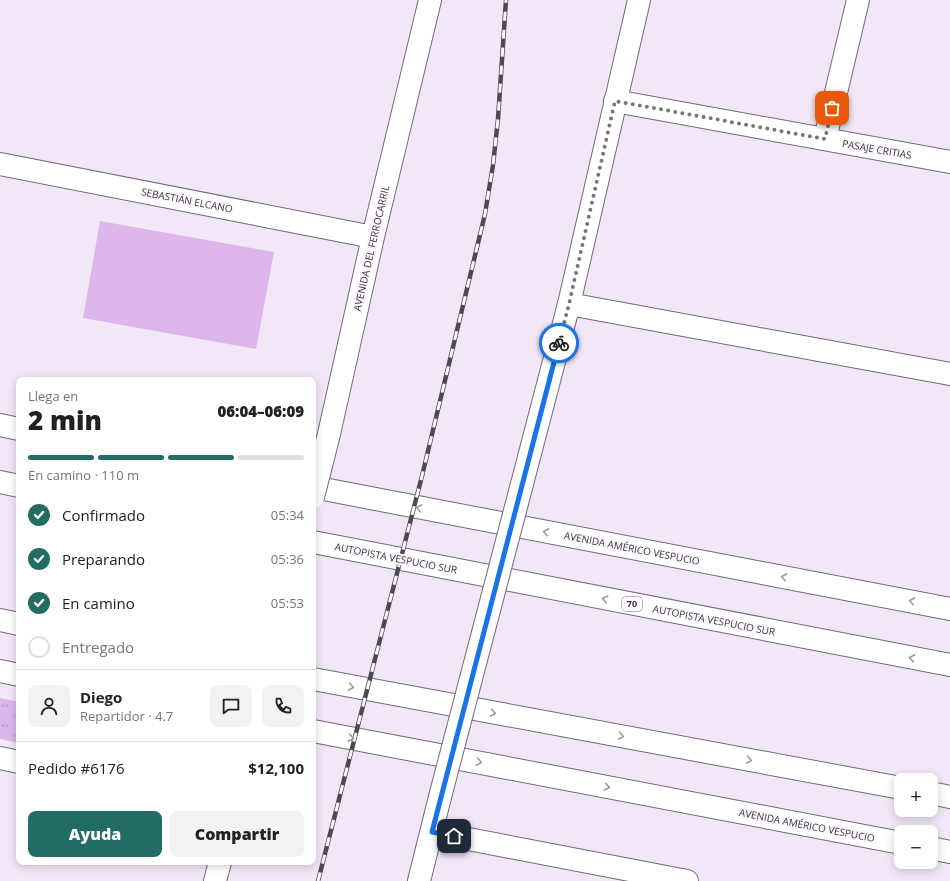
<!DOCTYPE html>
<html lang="es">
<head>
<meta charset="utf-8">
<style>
	:root { --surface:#fff; --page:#f2f2f2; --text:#202124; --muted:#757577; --line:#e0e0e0; --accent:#236c66 }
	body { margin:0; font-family:"Open Sans",sans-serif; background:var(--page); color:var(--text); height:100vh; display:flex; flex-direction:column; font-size:15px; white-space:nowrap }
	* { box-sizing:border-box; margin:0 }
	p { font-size:13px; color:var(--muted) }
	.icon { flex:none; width:22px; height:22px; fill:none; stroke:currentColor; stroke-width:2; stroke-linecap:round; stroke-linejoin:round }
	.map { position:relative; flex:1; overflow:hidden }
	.side { position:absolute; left:16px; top:377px; width:300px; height:488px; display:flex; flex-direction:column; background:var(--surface); border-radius:8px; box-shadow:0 2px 10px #0003 }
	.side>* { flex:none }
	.fabs { position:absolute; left:894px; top:773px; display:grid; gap:8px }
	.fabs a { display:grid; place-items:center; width:44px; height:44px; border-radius:8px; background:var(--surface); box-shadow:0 2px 10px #0003; font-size:20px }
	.pin { position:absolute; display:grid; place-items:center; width:34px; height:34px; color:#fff; margin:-17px; border-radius:8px; box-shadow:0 2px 6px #0006 }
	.courier { position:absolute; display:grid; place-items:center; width:40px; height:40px; margin:-20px; border:3px solid #1a73e8; border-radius:50%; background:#fff; color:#222; box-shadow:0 1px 5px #0007 }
	.summary em { font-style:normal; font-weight:800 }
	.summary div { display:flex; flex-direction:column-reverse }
	.summary { display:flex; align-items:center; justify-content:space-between; height:68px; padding:0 12px }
	h1 { font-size:26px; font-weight:800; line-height:30px }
	.bar { display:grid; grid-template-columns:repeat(4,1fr); gap:6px 4px; align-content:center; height:48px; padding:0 12px }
	.bar i { height:5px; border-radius:3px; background:var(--line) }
	.bar .current { background:var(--accent) }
	.bar p { grid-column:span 4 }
	.line { display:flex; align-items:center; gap:10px; padding:0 12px; border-top:1px solid var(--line) }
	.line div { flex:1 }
	.round { display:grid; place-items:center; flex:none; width:42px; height:42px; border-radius:8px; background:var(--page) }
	ol { padding:0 12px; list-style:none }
	li { display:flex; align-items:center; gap:12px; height:44px }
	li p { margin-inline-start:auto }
	li .icon { padding:4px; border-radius:50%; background:var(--accent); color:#fff; stroke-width:4 }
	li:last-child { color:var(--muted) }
	li i { width:22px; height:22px; border:2px solid var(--line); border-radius:50% }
	.action { display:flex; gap:8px; margin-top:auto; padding:8px 12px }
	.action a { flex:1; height:46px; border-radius:8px; background:var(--accent); color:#fff; font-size:16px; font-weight:800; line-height:46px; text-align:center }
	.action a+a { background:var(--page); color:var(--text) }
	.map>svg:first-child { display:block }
	.grass { fill:url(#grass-tufts) }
	.pitch { fill:#ddb7ec }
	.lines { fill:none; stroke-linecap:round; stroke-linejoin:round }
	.minor-casing { stroke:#736977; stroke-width:24 }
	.major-casing { stroke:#736977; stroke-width:24 }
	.highway-casing { stroke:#736977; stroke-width:24 }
	.minor { stroke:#fff; stroke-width:22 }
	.major { stroke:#fff; stroke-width:22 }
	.highway { stroke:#fff; stroke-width:22 }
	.rail-casing { stroke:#4e4950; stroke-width:4.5 }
	.rail { stroke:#fbf7fd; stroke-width:3; stroke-dasharray:9; stroke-linecap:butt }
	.minor-bridge-casing { stroke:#736977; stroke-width:24; stroke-linecap:butt }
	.major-bridge-casing { stroke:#736977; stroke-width:24; stroke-linecap:butt }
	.minor-bridge { stroke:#fff; stroke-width:22 }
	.major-bridge { stroke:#fff; stroke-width:22 }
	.oneway { stroke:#9c9a9d }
	.done { stroke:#7a737d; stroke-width:4; stroke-dasharray:0 7.2 }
	.route { stroke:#1a73e8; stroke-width:5 }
	.labels { text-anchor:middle; stroke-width:4; stroke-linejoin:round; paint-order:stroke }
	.shield { fill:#fbf7fd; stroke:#736f75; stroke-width:1 }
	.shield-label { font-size:9px; font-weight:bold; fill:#39353b }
	.street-label { font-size:10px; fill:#39353b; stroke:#fbf7fd }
</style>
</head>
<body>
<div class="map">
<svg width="950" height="881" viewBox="0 0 950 881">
	<defs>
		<pattern id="grass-tufts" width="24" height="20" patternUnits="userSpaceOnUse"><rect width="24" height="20" fill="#ddb7ec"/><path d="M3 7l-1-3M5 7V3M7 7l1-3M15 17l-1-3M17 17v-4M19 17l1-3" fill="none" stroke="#b496c0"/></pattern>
	</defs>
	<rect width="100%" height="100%" fill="#f2e7f7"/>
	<!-- grass -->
	<path class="grass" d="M0 698 19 702V743L0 739Z"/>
	<!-- pitch -->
	<path class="pitch" d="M100 221 274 252 256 349 83 318Z"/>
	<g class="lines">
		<!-- minor casing -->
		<g class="minor-casing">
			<path id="minor" d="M615 101 950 162
				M825 139 858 0
				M0 164 373 237
				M569 304 950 374
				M329 434 373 237 430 0
				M0 758 19 762
				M432 832 687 881
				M215 881 220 862"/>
		</g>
		<!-- major casing -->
		<g class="major-casing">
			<path id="major" d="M0 425 19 429
				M522 484 569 304 639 0
				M313 487 950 609
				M0 671 19 675
				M313 731 901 843
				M931 848 950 852
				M419 881 440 797"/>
		</g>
		<!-- highway casing -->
		<g class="highway-casing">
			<path id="highway" d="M0 482 19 486
				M313 542 950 665
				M0 620 19 624
				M313 679 901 788
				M931 793 950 797"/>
		</g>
		<!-- minor -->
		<use href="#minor" class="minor"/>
		<!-- major -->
		<use href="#major" class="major"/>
		<!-- highway -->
		<use href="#highway" class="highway"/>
		<!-- rail casing -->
		<g class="rail-casing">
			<path id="rail" d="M318 881 422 476 485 214 493 165 498 119 506 0"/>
		</g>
		<!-- rail -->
		<use href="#rail" class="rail"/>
		<!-- minor-bridge casing -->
		<g class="minor-bridge-casing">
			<path id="minor-bridge" d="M313 497 329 434"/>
		</g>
		<!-- major-bridge casing -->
		<g class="major-bridge-casing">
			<path id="major-bridge" d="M440 797 522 484"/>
		</g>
		<!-- minor-bridge -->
		<use href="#minor-bridge" class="minor-bridge"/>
		<!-- major-bridge -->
		<use href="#major-bridge" class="major-bridge"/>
	</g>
	<!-- one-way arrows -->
	<defs><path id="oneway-chevron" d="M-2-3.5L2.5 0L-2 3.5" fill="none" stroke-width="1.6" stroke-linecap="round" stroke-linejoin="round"/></defs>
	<g class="oneway">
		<use href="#oneway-chevron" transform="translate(419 508) rotate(-169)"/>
		<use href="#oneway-chevron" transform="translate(546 532) rotate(-169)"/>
		<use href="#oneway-chevron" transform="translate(784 577) rotate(-169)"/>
		<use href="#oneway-chevron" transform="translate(605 599) rotate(-169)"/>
		<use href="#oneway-chevron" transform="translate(912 601) rotate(-169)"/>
		<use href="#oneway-chevron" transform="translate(912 658) rotate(-169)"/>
		<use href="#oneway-chevron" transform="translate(351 687) rotate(10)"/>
		<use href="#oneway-chevron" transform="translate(493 713) rotate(10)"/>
		<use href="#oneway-chevron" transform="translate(621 736) rotate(10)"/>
		<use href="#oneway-chevron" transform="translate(351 738) rotate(11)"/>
		<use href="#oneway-chevron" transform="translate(749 760) rotate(10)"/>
		<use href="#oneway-chevron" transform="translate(479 762) rotate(11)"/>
		<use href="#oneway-chevron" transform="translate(607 787) rotate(11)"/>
	</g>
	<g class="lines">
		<!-- done -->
		<path class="done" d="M559 343 569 304 615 101 825 139 832 108"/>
		<!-- route -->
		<path class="route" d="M454 836 432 832 559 343"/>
	</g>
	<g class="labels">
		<!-- shield labels -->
		<rect class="shield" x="622" y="597" width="20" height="14" rx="3"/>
		<g class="shield-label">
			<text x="632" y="607">70</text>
		</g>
		<!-- street labels -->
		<g class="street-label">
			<text transform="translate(877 149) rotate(10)" y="4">PASAJE CRITIAS</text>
			<text transform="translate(187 200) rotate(11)" y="4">SEBASTIÁN ELCANO</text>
			<text transform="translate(371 248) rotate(-77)" y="4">AVENIDA DEL FERROCARRIL</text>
			<text transform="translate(632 548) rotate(11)" y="4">AVENIDA AMÉRICO VESPUCIO</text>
			<text transform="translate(396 558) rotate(11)" y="4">AUTOPISTA VESPUCIO SUR</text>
			<text transform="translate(714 620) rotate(11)" y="4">AUTOPISTA VESPUCIO SUR</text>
			<text transform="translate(807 825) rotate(11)" y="4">AVENIDA AMÉRICO VESPUCIO</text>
		</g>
	</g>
</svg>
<div class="fabs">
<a>+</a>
<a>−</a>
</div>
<div class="pin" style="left:832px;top:108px;background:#ea580c"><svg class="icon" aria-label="bag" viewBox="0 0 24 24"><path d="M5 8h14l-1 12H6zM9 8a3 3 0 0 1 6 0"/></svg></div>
<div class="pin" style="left:454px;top:836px;background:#1f2937"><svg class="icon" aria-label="home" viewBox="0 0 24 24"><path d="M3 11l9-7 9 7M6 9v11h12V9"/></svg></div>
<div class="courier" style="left:559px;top:343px"><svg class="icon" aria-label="bike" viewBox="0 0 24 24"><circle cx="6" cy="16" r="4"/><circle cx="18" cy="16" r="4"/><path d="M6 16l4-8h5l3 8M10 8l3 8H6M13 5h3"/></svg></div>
<section class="side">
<div class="summary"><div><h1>2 min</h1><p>Llega en</p></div><em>06:04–06:09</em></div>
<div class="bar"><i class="current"></i><i class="current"></i><i class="current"></i><i></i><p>En camino · 110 m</p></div>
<ol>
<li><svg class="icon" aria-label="check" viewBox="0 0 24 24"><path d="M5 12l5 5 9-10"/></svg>Confirmado<p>05:34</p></li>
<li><svg class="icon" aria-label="check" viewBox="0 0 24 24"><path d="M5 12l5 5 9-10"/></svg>Preparando<p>05:36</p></li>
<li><svg class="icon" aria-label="check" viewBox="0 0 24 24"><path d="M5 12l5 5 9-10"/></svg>En camino<p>05:53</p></li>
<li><i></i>Entregado</li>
</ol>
<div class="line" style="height:72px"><a class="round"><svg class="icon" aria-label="person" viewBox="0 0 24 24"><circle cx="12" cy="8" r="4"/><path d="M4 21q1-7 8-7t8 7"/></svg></a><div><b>Diego</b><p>Repartidor · 4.7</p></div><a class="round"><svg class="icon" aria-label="chat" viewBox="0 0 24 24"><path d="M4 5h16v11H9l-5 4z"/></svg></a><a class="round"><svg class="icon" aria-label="phone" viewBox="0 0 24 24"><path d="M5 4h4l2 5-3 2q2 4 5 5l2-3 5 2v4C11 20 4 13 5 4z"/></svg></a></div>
<div class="line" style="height:52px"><div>Pedido #6176</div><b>$12,100</b></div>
<div class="action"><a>Ayuda</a><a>Compartir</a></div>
</section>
</div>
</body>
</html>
